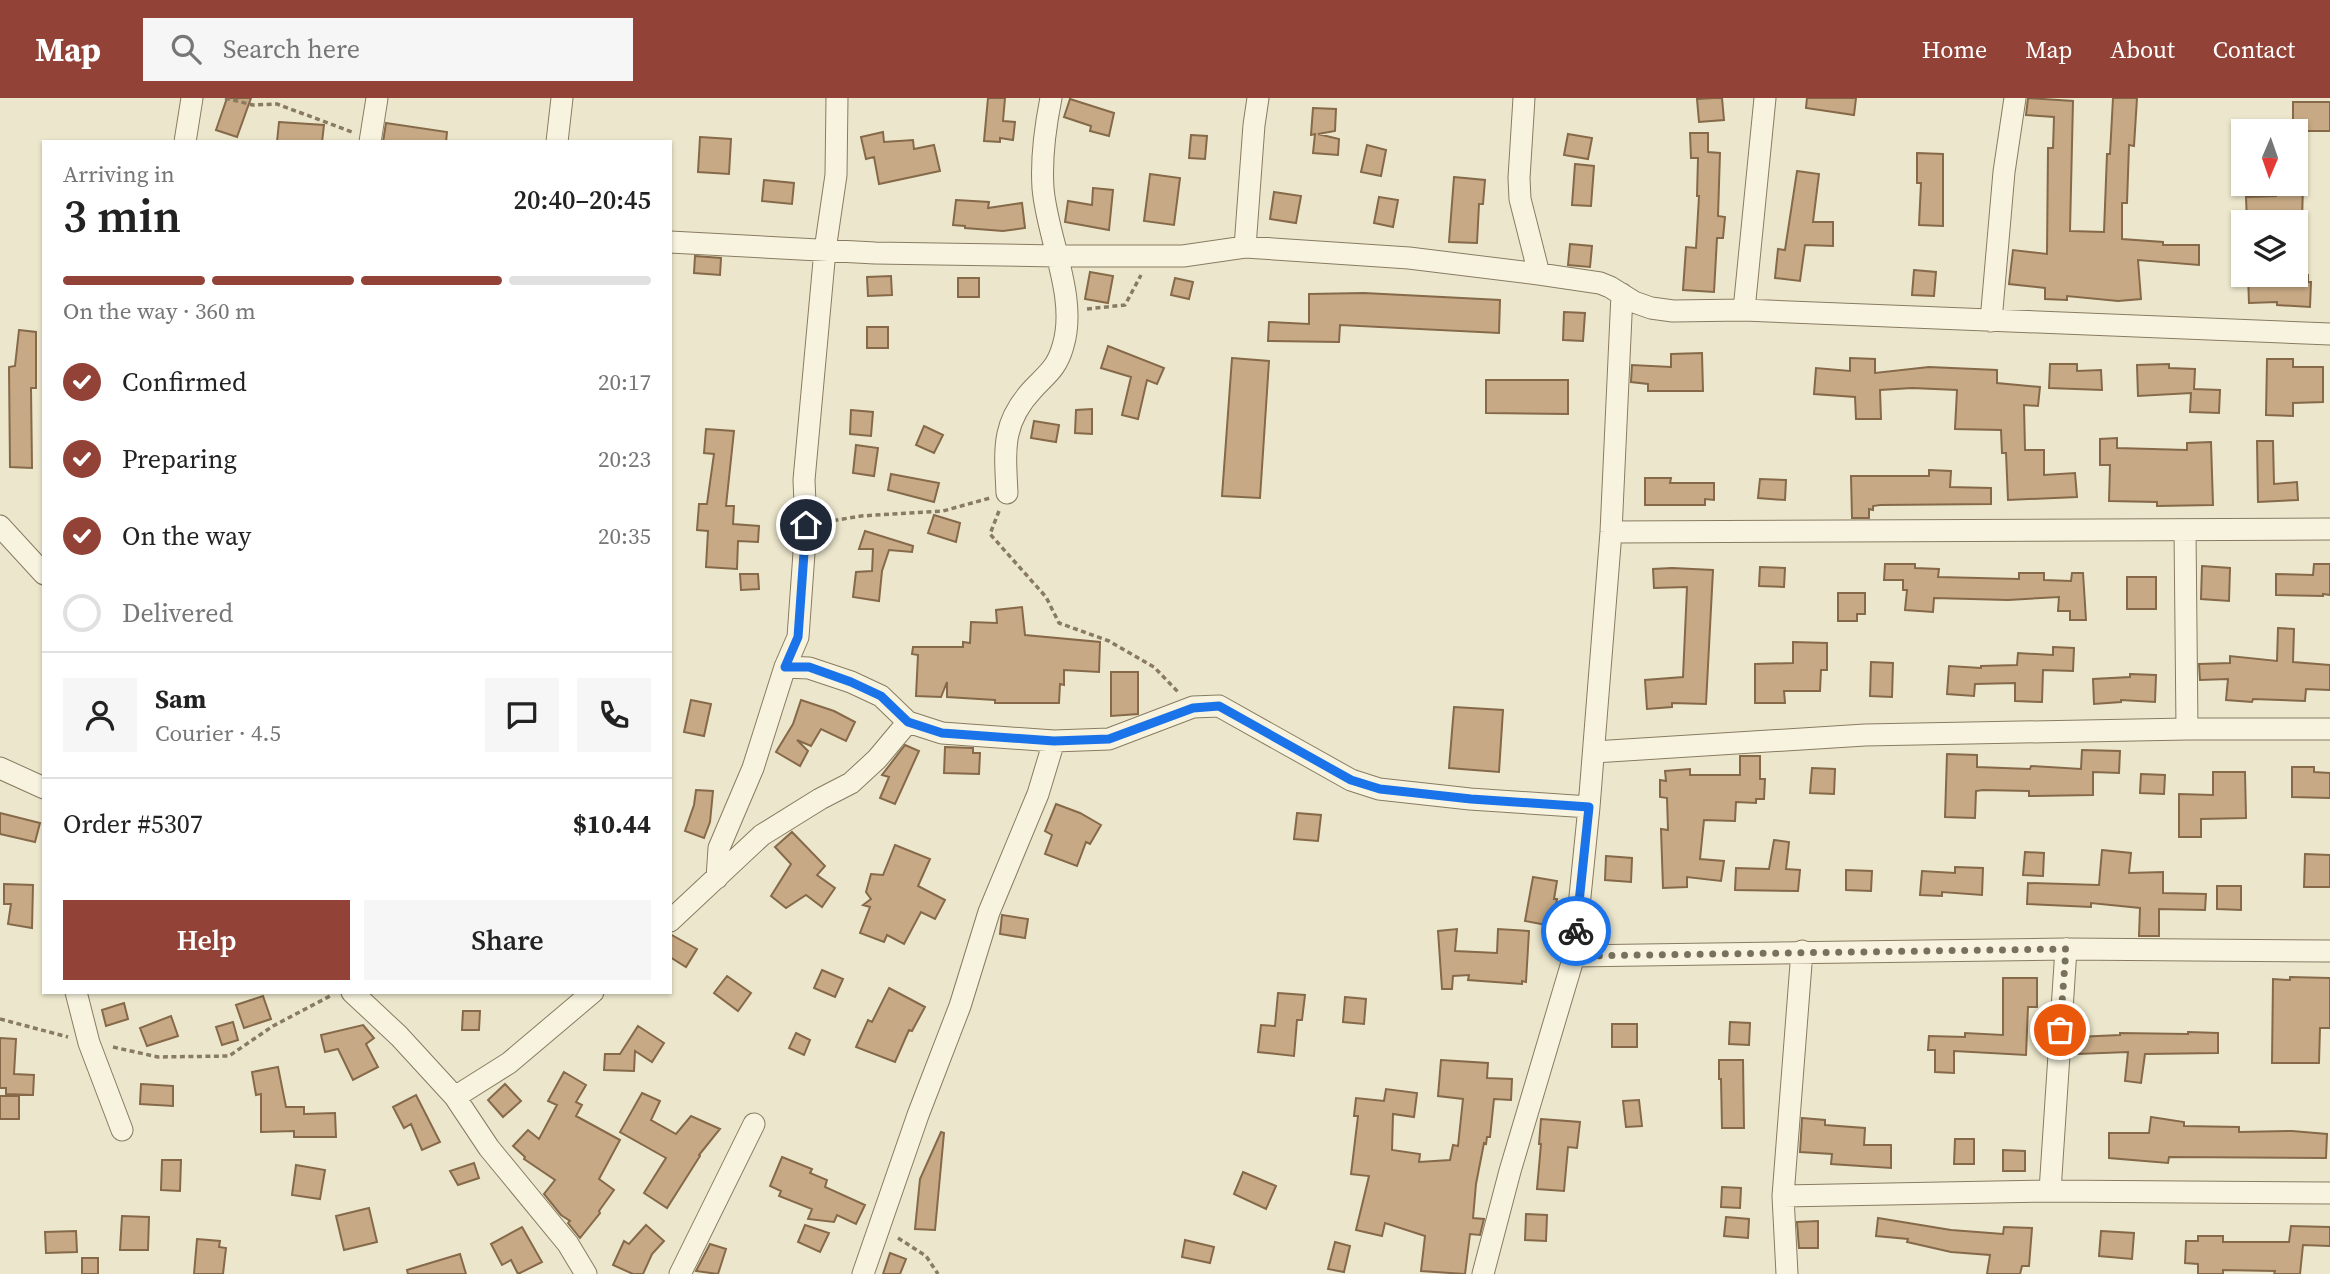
<!DOCTYPE html>
<html lang="en">
<head>
<meta charset="utf-8">
<style>
	:root { --surface:#fff; --page:#f6f6f6; --text:#222; --muted:#767676; --line:#e0e0e0; --accent:#924236 }
	body { margin:0; font-family:"Source Serif 4",serif; background:var(--page); color:var(--text); height:100vh; display:flex; flex-direction:column; font-size:26px; white-space:nowrap }
	* { box-sizing:border-box; margin:0 }
	p { font-size:23px; color:var(--muted) }
	.icon { flex:none; width:38px; height:38px; fill:none; stroke:currentColor; stroke-width:2; stroke-linecap:round; stroke-linejoin:round }
	.map { position:relative; flex:1; overflow:hidden }
	.sheet { position:absolute; left:42px; top:42px; width:630px; height:854px; display:flex; flex-direction:column; background:var(--surface); border-radius:0px; box-shadow:0 2px 5px #0004 }
	.sheet>* { flex:none }
	.needle { width:46px; rotate:182deg }
	.tools { position:absolute; left:2231px; top:21px; display:grid; gap:14px }
	.tools a { display:grid; place-items:center; width:77px; height:77px; border-radius:0px; background:var(--surface); box-shadow:0 2px 5px #0004; font-size:35px }
	.pin { position:absolute; display:grid; place-items:center; width:60px; height:60px; color:#fff; margin:-30px; border:4px solid #fff; border-radius:50%; box-shadow:0 2px 7px #0007 }
	.courier { position:absolute; display:grid; place-items:center; width:70px; height:70px; margin:-35px; border:5px solid #1a73e8; border-radius:50%; background:#fff; color:#222; box-shadow:0 2px 9px #0007 }
	.summary em { font-style:normal; font-weight:600 }
	.summary div { display:flex; flex-direction:column-reverse }
	.summary { display:flex; align-items:center; justify-content:space-between; height:119px; padding:0 21px }
	h1 { font-size:46px; font-weight:600; line-height:52px }
	.bar { display:grid; grid-template-columns:repeat(4,1fr); gap:10px 7px; align-content:center; height:84px; padding:0 21px }
	.bar i { height:9px; border-radius:5px; background:var(--line) }
	.bar .on { background:var(--accent) }
	.bar p { grid-column:span 4 }
	.line { display:flex; align-items:center; gap:18px; padding:0 21px; border-top:2px solid var(--line) }
	.line div { flex:1 }
	.round { display:grid; place-items:center; flex:none; width:74px; height:74px; border-radius:0px; background:var(--page) }
	ol { padding:0 21px; list-style:none }
	li { display:flex; align-items:center; gap:21px; height:77px }
	li p { margin-inline-start:auto }
	li .icon { padding:7px; border-radius:50%; background:var(--accent); color:#fff; stroke-width:4 }
	li:last-child { color:var(--muted) }
	li i { width:38px; height:38px; border:4px solid var(--line); border-radius:50% }
	.button { display:flex; gap:14px; margin-top:auto; padding:14px 21px }
	.button a { flex:1; height:80px; border-radius:0px; background:var(--accent); color:#fff; font-size:28px; font-weight:600; line-height:80px; text-align:center }
	.button a+a { background:var(--page); color:var(--text) }
	header { display:flex; align-items:center; gap:42px; box-sizing:border-box; height:98px; padding:0 35px; background:var(--accent); color:#fff }
	header strong { font-size:33px }
	nav { display:flex; gap:38px; margin-inline-start:auto; font-size:24px }
	.search { width:490px; height:63px; background:var(--page); display:flex; align-items:center; gap:18px; box-sizing:border-box; padding:0 24px; border-radius:0px; color:var(--muted); font-size:26px }
	.map>svg:first-child { display:block }
	.building { fill:#c7aa85; stroke:#856949; stroke-width:2 }
	.lines { fill:none; stroke-linecap:round; stroke-linejoin:round }
	.street-casing { stroke:#887b61; stroke-width:23 }
	.path { stroke:#887b61; stroke-width:3.5; stroke-dasharray:5 3.5; stroke-linecap:butt }
	.street { stroke:#f7f3df; stroke-width:21 }
	.done { stroke:#78715e; stroke-width:7; stroke-dasharray:0 12.6 }
	.route { stroke:#1a73e8; stroke-width:9 }
</style>
</head>
<body>
<header>
<strong>Map</strong>
<div class="search"><svg class="icon" aria-label="search" viewBox="0 0 24 24"><circle cx="10" cy="10" r="6"/><path d="M15 15l6 6"/></svg>Search here</div>
<nav><a>Home</a><a>Map</a><a>About</a><a>Contact</a></nav>
</header>
<div class="map">
<svg width="2330" height="1176" viewBox="0 0 2330 1176">
	<rect width="100%" height="100%" fill="#ece7cc"/>
	<!-- building -->
	<path class="building" d="M227 0H251L237 39 216 32Z
		M988 0H1005L1003 23 1015 24 1013 42 1000 40V44L984 43Z
		M1714 0H1722L1724 22 1699 24 1697 1Z
		M1807 0H1856L1854 17 1806 10Z
		M2028 0 2073 3 2070 133 2104 134 2107 56H2110L2113 0H2137L2134 48 2129 47 2127 105H2122V141L2163 144V147H2199V167L2138 162 2141 201 2118 203 2067 198V202L2045 201V190L2009 186 2013 152 2047 156 2048 50H2053L2054 19 2026 17Z
		M1070 1 1114 15 1109 38 1090 33 1091 28 1064 19Z
		M2293 4H2330V33H2293Z
		M1313 10 1336 11 1335 33 1318 36 1339 41 1338 57 1313 55 1315 36 1311 37Z
		M279 24 324 27 322 44H277Z
		M386 25 447 34 446 44H383Z
		M883 34 884 44 913 42 914 51 934 47 940 73 879 86 874 59 866 61 861 39Z
		M1690 35H1708V54L1720 55 1718 118 1725 119 1723 140H1717L1714 194 1683 192 1686 149 1696 150 1699 98H1697L1698 60H1691Z
		M1568 36 1592 40 1588 61 1564 57Z
		M1191 37 1207 38 1205 61 1189 60Z
		M700 39 731 41 729 76 698 74Z
		M1367 47 1386 52 1381 78 1361 74Z
		M1917 55 1943 56V128L1919 127 1921 85H1917Z
		M1575 66 1594 68 1591 108 1572 107Z
		M1797 73 1819 76 1813 124H1833V148L1805 147 1800 183 1775 180 1778 151 1785 152Z
		M1150 76 1180 80 1174 127 1144 123Z
		M1454 79 1485 82 1483 106H1479L1477 145 1449 144Z
		M764 82 794 85 792 106 762 103Z
		M2276 86H2303L2302 124H2247L2246 99 2276 98Z
		M1093 90 1113 92 1109 132 1065 124 1068 103 1092 107Z
		M1274 94 1301 98 1296 125 1270 121Z
		M1379 99 1398 102 1393 129 1374 125Z
		M956 102 989 104 988 110 1022 105 1025 130 1003 133 965 130V128L953 127Z
		M1570 146 1592 148 1590 169 1568 167Z
		M695 158 721 160 720 177 694 175Z
		M1914 172 1936 174 1934 198 1912 197Z
		M1090 174 1113 178 1108 205 1085 201Z
		M2248 177H2308V184H2311L2310 209 2277 207V204L2249 205Z
		M891 178 892 197 868 198 867 179Z
		M958 180H979V199H958Z
		M1175 180 1193 184 1189 201 1171 197Z
		M1364 195 1500 202 1499 235 1340 227 1339 244 1268 243 1269 224 1309 226V196Z
		M1564 214 1585 215 1583 243 1563 242Z
		M867 229H888V250H867Z
		M19 232 36 234V290H31L32 370 10 369 9 269 15 268Z
		M1108 248 1164 270 1157 286 1147 282 1138 321 1122 317 1131 279 1101 270Z
		M1702 255 1703 293H1648V286L1631 284 1632 267 1671 269V256Z
		M1232 260 1269 263 1260 400 1222 398Z
		M1850 260 1875 261V275L1929 269 1997 272V285L2040 289 2038 308 2024 307 2025 352H2044V377L2075 375 2077 399 2008 402 2006 355H2002L2001 332 1955 331 1957 292 1912 290 1880 292 1881 321H1856L1855 299 1814 296 1816 270 1850 273Z
		M2267 261H2293V269H2323V304L2293 305V318L2266 317Z
		M2050 266H2077V273L2101 272 2102 292 2049 290Z
		M2169 266V270L2195 271 2194 291 2220 292 2219 315 2190 314 2191 295 2138 298 2137 267Z
		M1486 282H1568V316L1486 315Z
		M1092 311V336L1075 335 1076 312Z
		M851 312 873 314 871 338 850 336Z
		M1034 323 1059 327 1056 344 1031 340Z
		M924 328 943 337 934 355 916 347Z
		M706 331 734 333 726 408H734L733 426 759 428 758 444 738 443 737 471 706 469 708 433 697 432 699 406H707L714 356 704 355Z
		M2117 340V350L2187 352V345L2211 344 2213 407 2157 408V404L2109 403 2110 367H2100V341Z
		M2257 343H2273L2274 386 2297 384 2298 402 2258 404Z
		M856 347 878 350 874 378 853 375Z
		M1929 372 1951 373 1950 389 1991 390V406L1880 407 1873 408V412L1869 411V420H1852L1851 378H1929Z
		M891 376 939 385 934 404 888 392Z
		M1645 380H1671L1670 385H1714V402L1705 401V407H1645Z
		M1760 381 1786 382 1785 402 1758 400Z
		M934 417 960 425 956 444 928 435Z
		M865 433 913 448 912 454 889 452 882 473 879 503 853 499 856 474 872 473 873 451H859Z
		M1885 466H1915V470L1939 471 1938 479 2019 481V475H2044V482L2071 483 2072 475H2083L2086 522H2070V513H2058L2059 499 2008 502 1934 500 1933 514 1905 512 1907 492H1903V482H1884Z
		M2314 466H2330V497L2323 496V498L2276 497V476L2313 477Z
		M2202 468 2230 470 2229 503 2201 501Z
		M1760 469 1785 470 1784 489 1759 488Z
		M1672 470 1713 472 1706 606 1672 605V609L1647 611 1645 582 1683 579 1687 489 1654 490 1653 471Z
		M740 476H758L759 491 741 492Z
		M2127 479H2156V511H2127Z
		M1838 495H1865V516H1857V523H1838Z
		M1022 509 1025 537 1100 544 1099 574 1064 572V587L1060 586 1059 605H995V602L947 599V584L941 599 916 598 918 557 912 556 913 549H963V544L970 545 971 524 997 525 996 512Z
		M2278 530 2294 531 2293 564 2330 567V592L2306 591 2305 603 2253 601 2252 604 2226 602 2228 581 2200 582 2199 566 2230 565V558L2277 563Z
		M1793 544 1827 545V572H1821L1820 593H1784L1785 605H1755V566L1793 565Z
		M2053 549 2074 550 2073 573 2043 572 2042 604 2015 603V585L1975 586 1974 598 1947 596 1949 568 1981 570V568L2017 567 2018 555 2053 557Z
		M1871 564 1893 565 1892 599 1870 598Z
		M1111 574H1138V616L1111 618Z
		M2130 576 2156 577 2155 604 2121 602V604L2094 606 2093 581 2130 579Z
		M691 602 711 606 704 638 684 634Z
		M801 602 834 613 855 624 846 643 821 631 811 648 797 642 808 653 800 668 776 654 793 626Z
		M1454 609 1503 612 1499 674 1449 670Z
		M905 647 919 653 895 706 880 700 889 679 882 677Z
		M945 649 973 650V655H980L979 676 944 675Z
		M2082 652 2120 653 2119 675 2093 674V697L2029 698V693L1983 692 1976 693 1975 720 1945 719 1947 656 1977 657V669L2030 671 2031 668 2081 671Z
		M1740 658H1760V681H1765L1764 701H1756V705L1736 704 1735 723 1704 722 1700 761 1724 763 1721 783 1687 779V789L1663 790 1661 731 1668 732 1667 700 1660 699V682L1666 683 1665 673 1690 671V677H1740Z
		M2292 669H2314V674L2330 675V700L2292 699Z
		M1812 670 1835 671 1834 696 1810 695Z
		M2213 674H2245L2246 720 2201 721V739H2179V696L2213 697Z
		M2141 676 2165 677 2164 696 2140 695Z
		M696 692 713 693 710 724 704 740 685 733 694 707Z
		M1056 706 1080 715 1101 727 1090 746 1086 744 1077 768 1045 756 1052 737 1045 733Z
		M0 715 40 725 35 744 0 736Z
		M1297 715 1321 717 1318 743 1294 741Z
		M792 734 825 768 817 777 835 790 822 809 806 797 786 810 771 798 791 766 775 749Z
		M1774 742 1789 744 1786 771 1800 772 1798 793 1735 792 1736 770 1769 771Z
		M895 747 930 761 918 788 945 802 935 821 921 814 904 846 887 837 884 844 860 835 870 809 863 807 871 801 866 794 871 776 883 777Z
		M2102 752 2131 755 2129 775 2163 774V795L2206 796 2205 812 2159 811V838H2139L2140 810 2091 805V809L2027 806 2028 785 2099 787Z
		M2025 754 2044 755 2043 778 2023 777Z
		M2305 756 2330 757V789H2304Z
		M1606 758 1632 760 1631 784 1605 782Z
		M1955 769 1983 770 1982 797 1942 794V798L1920 797 1922 773 1955 775Z
		M1846 772 1872 773 1871 793 1846 792Z
		M1533 779 1557 783 1554 801H1557L1552 828 1525 823Z
		M4 786 33 787 32 830 8 826 11 806H4Z
		M2217 788H2241V812L2217 811Z
		M1002 817 1028 821 1025 840 1000 836Z
		M1457 831 1455 853 1497 855 1498 831 1529 833 1526 884 1522 883V886L1468 882 1469 877 1453 878 1452 891H1442L1438 833Z
		M670 836 697 851 686 869 670 859Z
		M822 872 843 881 835 899 814 890Z
		M727 878 751 895 738 913 714 895Z
		M2290 879 2330 880V930H2320L2319 965H2272L2273 881 2290 882Z
		M2003 880H2037V909H2028L2026 957 1954 953V975L1935 974V952H1928L1929 938 1965 939V935L2003 937Z
		M889 890 925 909 912 933 909 932 895 964 856 949 868 922 872 924Z
		M1278 895 1305 897 1302 922H1297L1294 958 1258 954 1261 927 1275 928Z
		M263 898 271 921 244 930 236 907Z
		M1345 899 1366 901 1364 926 1343 924Z
		M124 905 128 921 106 928 102 912Z
		M463 913H480L479 932H462Z
		M171 918 178 938 147 948 140 930Z
		M233 924 238 942 222 947 216 929Z
		M1730 924 1750 925 1749 947 1729 946Z
		M1612 926H1637V949H1612Z
		M363 927 374 940 366 946 378 969 353 982 338 951 325 954 321 937Z
		M638 928 664 945 652 964 635 953 634 973 604 972 605 956H620Z
		M2188 934 2218 935V955L2145 956 2141 985 2125 983 2128 954 2077 956 2076 939 2120 937V935L2188 936Z
		M796 935 810 942 804 957 789 950Z
		M0 940 16 941 14 976 34 977 33 997 6 996V990H0Z
		M1441 962 1488 965 1487 980 1512 981 1511 1002 1494 1001 1490 1039H1487L1486 1046 1484 1045 1476 1086 1473 1120 1484 1121 1480 1137 1470 1136 1465 1176 1421 1173 1425 1138 1385 1125 1382 1138 1356 1132 1369 1078 1351 1076 1358 1018H1354L1356 1000 1384 1003 1386 991 1417 995 1414 1019 1393 1016 1392 1052 1420 1056 1419 1064 1450 1062 1453 1047 1458 1048 1463 1001 1438 998Z
		M1719 962H1743L1744 1030H1722L1721 981H1719Z
		M278 969 286 1009H304V1016L335 1015 336 1039H294V1033L261 1034V996L256 997 252 974Z
		M564 974 586 987 576 1004 582 1007 576 1018 620 1042 599 1081 614 1092 599 1113 600 1115 580 1140 568 1125 570 1123 561 1117 544 1096 555 1082 524 1061 525 1059 513 1048 528 1032 539 1041 557 1007 548 1003Z
		M141 986 173 988V1008L140 1006Z
		M505 986 521 1003 503 1019 488 1002Z
		M642 995 660 1003 651 1022 676 1036 691 1018 720 1031 699 1057 700 1058 667 1110 644 1095 666 1060 620 1034Z
		M416 997 440 1044 422 1052 411 1026 404 1030 393 1009Z
		M0 998H19V1021H0Z
		M1639 1002 1642 1028 1626 1029 1623 1003Z
		M2151 1019 2184 1024V1028L2239 1029V1034L2292 1033 2327 1036 2326 1060 2169 1059 2168 1065 2109 1060V1035H2149Z
		M1802 1020 1825 1022V1027L1865 1030 1864 1047H1891V1070L1831 1066 1832 1056 1800 1054Z
		M1541 1021 1580 1024 1577 1050 1568 1049 1564 1093 1537 1091 1541 1046H1539Z
		M941 1034 944 1035 935 1132 915 1131 920 1081Z
		M1955 1041H1974V1066H1954Z
		M2003 1052 2025 1053V1073H2003Z
		M782 1059 812 1071 810 1075 827 1082 825 1089 865 1107 856 1126 837 1117 834 1124 808 1121 812 1111 779 1098 781 1093 770 1088Z
		M162 1062H181L180 1093 161 1092Z
		M474 1065 479 1080 458 1087 450 1073Z
		M296 1067 325 1072 320 1101 292 1097Z
		M1243 1074 1276 1088 1266 1111 1234 1096Z
		M1722 1089 1741 1090 1740 1110 1721 1109Z
		M369 1110 377 1144 344 1152 336 1118Z
		M1526 1116 1547 1117 1546 1143 1525 1142Z
		M122 1118 149 1119 148 1152H120Z
		M1726 1119 1749 1121 1748 1140 1724 1138Z
		M1878 1120 1951 1132 2003 1136 2004 1129 2032 1130 2029 1168H2022L2020 1176H1987L1990 1157 1951 1154 1907 1144 1908 1141 1876 1138Z
		M1818 1123V1150H1799L1797 1124Z
		M646 1127 664 1143 652 1156 643 1176H633L613 1167 624 1143 629 1146Z
		M805 1127 829 1135 820 1154 798 1144Z
		M2291 1128 2330 1129V1148L2303 1147 2300 1176H2274L2275 1173 2223 1172V1176H2198V1166L2185 1165 2186 1143H2198V1138H2223V1144H2289Z
		M522 1129 542 1164 518 1176 511 1162 502 1167 491 1146Z
		M76 1133 77 1154 46 1155 45 1134Z
		M2101 1133 2134 1135 2132 1161 2099 1158Z
		M197 1141 220 1143 219 1149 226 1150 223 1176H194Z
		M1185 1142 1214 1149 1210 1165 1182 1159Z
		M1335 1144 1350 1148 1344 1174 1328 1171Z
		M710 1146 726 1151 718 1176 696 1173Z
		M890 1155 906 1161 900 1176H883Z
		M460 1156 466 1176H408L407 1172Z
		M82 1160H98V1176H82Z"/>
	<g class="lines">
		<!-- street casing -->
		<g class="street-casing">
			<path id="street" d="M1524 0 1519 80 1520 101 1539 176
				M185 44 192 0
				M370 44 377 0
				M557 44 562 0
				M670 144 875 155 1057 158H1183L1245 149 1409 160 1539 176 1600 185 1610 189 1634 204 1651 210 1673 213 1744 212 2330 236
				M1245 149 1254 27 1258 0
				M1744 212 1765 0
				M1991 223 2004 74 2015 0
				M1007 395C1005 352 1001 325 1033 291 1047 276 1057 270 1063 248 1078 199 1047 140 1043 90 1041 60 1045 30 1051 0
				M0 428 44 476
				M2185 432 2187 631
				M1611 434 2330 431
				M785 569 809 570 851 584 881 598 908 624 942 635 1054 643
				M1594 654 1865 637 2187 631H2330
				M0 670 44 690
				M717 780 719 750 753 670 785 569 798 539 806 427 804 382 825 152 836 77 837 0
				M670 823 762 737 820 701 851 685 877 661 908 624
				M1802 853 1783 1098 2050 1093 2330 1095
				M1574 858 2066 851 2330 853
				M76 894 89 945 122 1032
				M352 894 399 938 455 999 489 1050 568 1146 586 1176
				M455 999 509 965 593 894
				M2050 1093 2066 851
				M1783 1098 1787 1176
				M680 1176 754 1026
				M863 1176 918 1017 960 908 989 814 1038 696 1054 643 1109 641 1193 609 1219 608 1351 682 1379 691 1470 701 1589 709
				M1483 1176 1510 1073 1574 858 1589 709 1611 434 1622 196"/>
		</g>
		<!-- path -->
		<path class="path" d="M225 0 253 7 277 6 352 34
			M1087 211 1125 207 1141 177
			M999 413 990 436 1046 499 1059 525 1109 543 1154 569 1179 595
			M825 424 861 418 943 413 990 400
			M0 921 68 939
			M113 949 158 959 229 958 273 928 332 897
			M898 1140 926 1158 938 1176"/>
		<!-- street -->
		<use href="#street" class="street"/>
	</g>
	<g class="lines">
		<!-- done -->
		<path class="done" d="M1576 833 1574 858 2066 851 2060 932"/>
		<!-- route -->
		<path class="route" d="M806 427 798 539 785 569H809L851 584 881 598 908 624 942 635 1054 643 1109 641 1193 610 1219 608 1351 682 1380 691 1471 701 1589 709 1576 833"/>
	</g>
</svg>
<div class="tools">
<a><svg class="needle" viewBox="-14 -14 28 28"><path d="M0-13l5 13h-10z" fill="#e53935"/><path d="M0 13l5-13h-10z" fill="#767676"/></svg></a>
<a><svg class="icon" aria-label="layers" viewBox="0 0 24 24"><path d="M12 4l9 5-9 5-9-5zM3 14l9 5 9-5"/></svg></a>
</div>
<div class="pin" style="left:2060px;top:932px;background:#ea580c"><svg class="icon" aria-label="bag" viewBox="0 0 24 24"><path d="M5 8h14l-1 12H6zM9 8a3 3 0 0 1 6 0"/></svg></div>
<div class="pin" style="left:806px;top:427px;background:#1f2937"><svg class="icon" aria-label="home" viewBox="0 0 24 24"><path d="M3 11l9-7 9 7M6 9v11h12V9"/></svg></div>
<div class="courier" style="left:1576px;top:833px"><svg class="icon" aria-label="bike" viewBox="0 0 24 24"><circle cx="6" cy="16" r="4"/><circle cx="18" cy="16" r="4"/><path d="M6 16l4-8h5l3 8M10 8l3 8H6M13 5h3"/></svg></div>
<section class="sheet">
<div class="summary"><div><h1>3 min</h1><p>Arriving in</p></div><em>20:40–20:45</em></div>
<div class="bar"><i class="on"></i><i class="on"></i><i class="on"></i><i></i><p>On the way · 360 m</p></div>
<ol>
<li><svg class="icon" aria-label="check" viewBox="0 0 24 24"><path d="M5 12l5 5 9-10"/></svg>Confirmed<p>20:17</p></li>
<li><svg class="icon" aria-label="check" viewBox="0 0 24 24"><path d="M5 12l5 5 9-10"/></svg>Preparing<p>20:23</p></li>
<li><svg class="icon" aria-label="check" viewBox="0 0 24 24"><path d="M5 12l5 5 9-10"/></svg>On the way<p>20:35</p></li>
<li><i></i>Delivered</li>
</ol>
<div class="line" style="height:126px"><a class="round"><svg class="icon" aria-label="person" viewBox="0 0 24 24"><circle cx="12" cy="8" r="4"/><path d="M4 21q1-7 8-7t8 7"/></svg></a><div><b>Sam</b><p>Courier · 4.5</p></div><a class="round"><svg class="icon" aria-label="chat" viewBox="0 0 24 24"><path d="M4 5h16v11H9l-5 4z"/></svg></a><a class="round"><svg class="icon" aria-label="phone" viewBox="0 0 24 24"><path d="M5 4h4l2 5-3 2q2 4 5 5l2-3 5 2v4C11 20 4 13 5 4z"/></svg></a></div>
<div class="line" style="height:91px"><div>Order #5307</div><b>$10.44</b></div>
<div class="button"><a>Help</a><a>Share</a></div>
</section>
</div>
</body>
</html>
